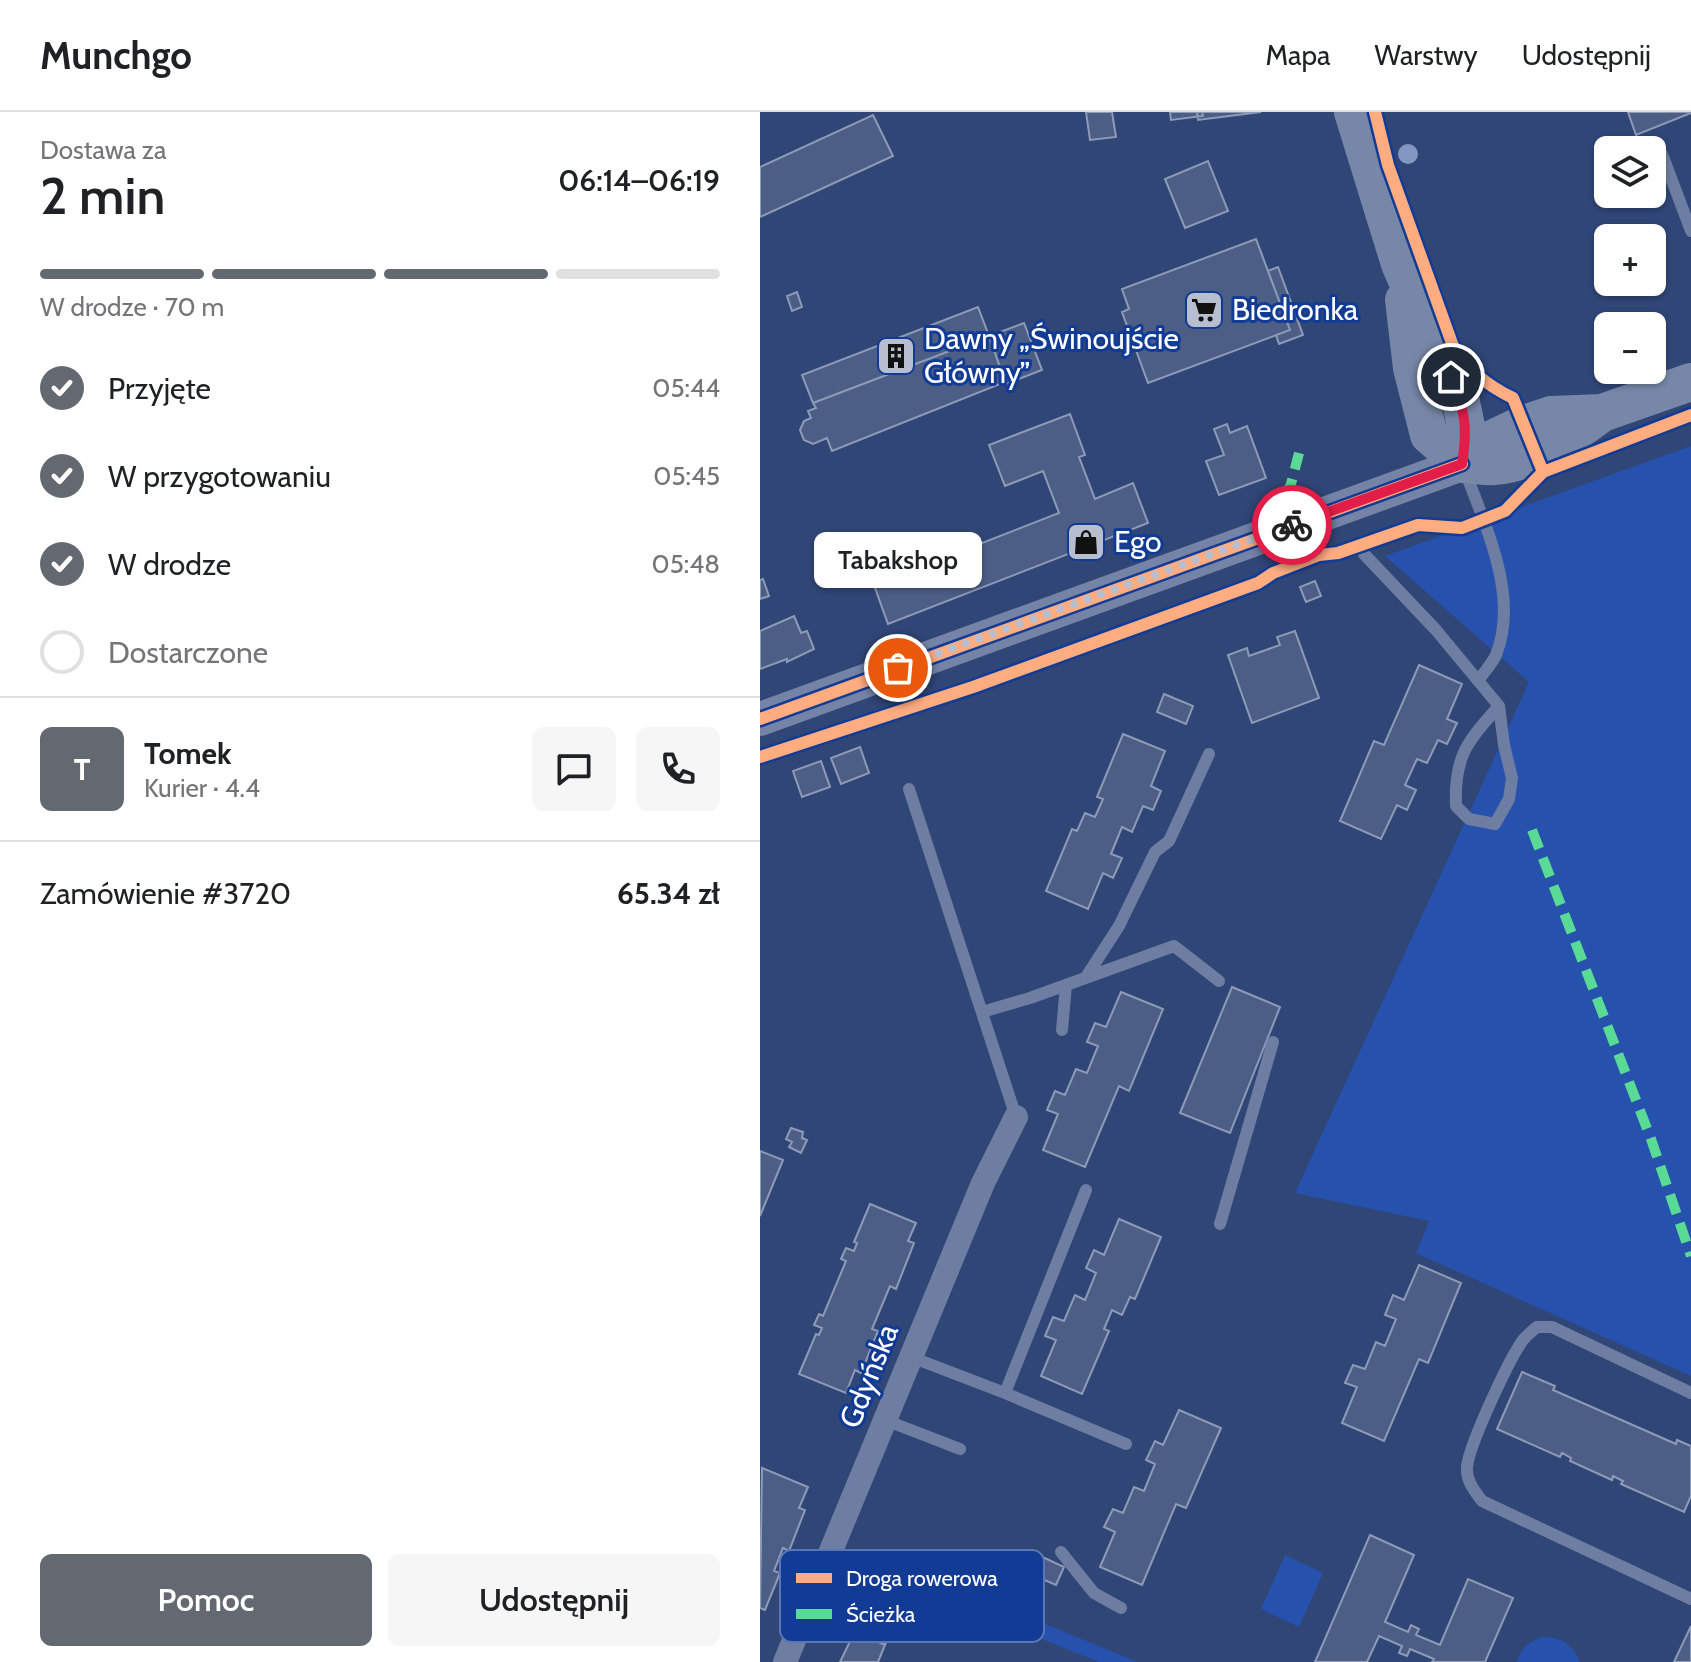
<!DOCTYPE html>
<html lang="pl">
<head>
<meta charset="utf-8">
<style>
	:root { --surface:#fff; --page:#f6f6f6; --text:#202124; --muted:#757577; --line:#e0e0e0; --accent:#646871 }
	body { margin:0; font-family:Cabin,sans-serif; background:var(--page); color:var(--text); height:100vh; display:flex; flex-direction:column; font-size:30px; white-space:nowrap }
	* { box-sizing:border-box; margin:0 }
	p { font-size:26px; color:var(--muted) }
	.icon { flex:none; width:44px; height:44px; fill:none; stroke:currentColor; stroke-width:2; stroke-linecap:round; stroke-linejoin:round }
	.map { position:relative; flex:1; overflow:hidden }
	.drawer { display:flex; flex-direction:column; background:var(--surface); width:760px }
	.drawer>* { flex:none }
	.buttons { position:absolute; left:834px; top:24px; display:grid; gap:16px }
	.buttons a { display:grid; place-items:center; width:72px; height:72px; border-radius:12px; background:var(--surface); box-shadow:0 2px 6px #0004; font-size:40px }
	.pin { position:absolute; display:grid; place-items:center; width:68px; height:68px; color:#fff; margin:-34px; border:4px solid #fff; border-radius:50%; box-shadow:0 2px 8px #0007 }
	.courier { position:absolute; display:grid; place-items:center; width:80px; height:80px; margin:-40px; border:6px solid #e11d48; border-radius:50%; background:#fff; color:#222; box-shadow:0 2px 10px #0007 }
	.bubble { position:absolute; height:56px; border-radius:12px; background:var(--surface); box-shadow:0 2px 6px #0004; font-size:26px; font-weight:600; line-height:56px; text-align:center }
	.overview em { font-style:normal; font-weight:600 }
	.overview div { display:flex; flex-direction:column-reverse }
	.overview { display:flex; align-items:center; justify-content:space-between; height:136px; padding:0 40px }
	h1 { font-size:52px; font-weight:600; line-height:60px }
	.bar { display:grid; grid-template-columns:repeat(4,1fr); gap:12px 8px; align-content:center; height:96px; padding:0 40px }
	.bar i { height:10px; border-radius:6px; background:var(--line) }
	.bar .on { background:var(--accent) }
	.bar p { grid-column:span 4 }
	.line { display:flex; align-items:center; gap:20px; padding:0 40px; border-top:2px solid var(--line) }
	.line div { flex:1 }
	.round { display:grid; place-items:center; flex:none; width:84px; height:84px; border-radius:12px; background:var(--page) }
	ol { padding:0 40px; list-style:none }
	li { display:flex; align-items:center; gap:24px; height:88px }
	li p { margin-inline-start:auto }
	li .icon { padding:8px; border-radius:50%; background:var(--accent); color:#fff; stroke-width:4 }
	li:last-child { color:var(--muted) }
	li i { width:44px; height:44px; border:4px solid var(--line); border-radius:50% }
	.primary-button { display:flex; gap:16px; margin-top:auto; padding:16px 40px }
	.primary-button a { flex:1; height:92px; border-radius:12px; background:var(--accent); color:#fff; font-size:32px; font-weight:600; line-height:92px; text-align:center }
	.primary-button a+a { background:var(--page); color:var(--text) }
	header { display:flex; align-items:center; gap:48px; box-sizing:border-box; height:112px; padding:0 40px; background:var(--surface); border-bottom:2px solid var(--line) }
	header strong { font-size:38px }
	nav { display:flex; gap:44px; margin-inline-start:auto; font-size:28px }
	main { display:flex; flex:1; min-height:0 }
	.map>svg:first-child { display:block }
	.green { fill:#2651ac }
	.building { fill:#4c5e85; stroke:#8e9bb7; stroke-width:2 }
	.lines { fill:none; stroke-linecap:round; stroke-linejoin:round }
	.lane { stroke:#6e7ea2; stroke-width:12 }
	.street { stroke:#6e7ea2; stroke-width:24 }
	.secondary { stroke:#7483a6; stroke-width:34 }
	.primary { stroke:#7787a7; stroke-width:38 }
	.quiet { stroke:#5adb95; stroke-width:10; stroke-dasharray:20 10; stroke-linecap:butt }
	.cycleway-casing { stroke:#123b95; stroke-width:17 }
	.cycleway { stroke:#ffac80; stroke-width:12 }
	.tree { fill:#8497c1 }
	.done { stroke:#b7becf; stroke-width:8; stroke-dasharray:0 14.4 }
	.route { stroke:#e11d48; stroke-width:10 }
	.labels { text-anchor:middle; stroke-width:6; stroke-linejoin:round; paint-order:stroke }
	.poi-label { font-size:30px; fill:#fff; stroke:#123b95; text-anchor:start }
	.street-label { font-size:30px; fill:#fff; stroke:#123b95 }
	.key { fill:#123b95; stroke:#5976b5; stroke-width:2 }
	.key-label { font-size:22px; fill:#fff }
</style>
</head>
<body>
<header>
<strong>Munchgo</strong>
<nav><a>Mapa</a><a>Warstwy</a><a>Udostępnij</a></nav>
</header>
<main>
<section class="drawer">
<div class="overview"><div><h1>2 min</h1><p>Dostawa za</p></div><em>06:14–06:19</em></div>
<div class="bar"><i class="on"></i><i class="on"></i><i class="on"></i><i></i><p>W drodze · 70 m</p></div>
<ol>
<li><svg class="icon" aria-label="check" viewBox="0 0 24 24"><path d="M5 12l5 5 9-10"/></svg>Przyjęte<p>05:44</p></li>
<li><svg class="icon" aria-label="check" viewBox="0 0 24 24"><path d="M5 12l5 5 9-10"/></svg>W przygotowaniu<p>05:45</p></li>
<li><svg class="icon" aria-label="check" viewBox="0 0 24 24"><path d="M5 12l5 5 9-10"/></svg>W drodze<p>05:48</p></li>
<li><i></i>Dostarczone</li>
</ol>
<div class="line" style="height:144px"><b class="round" style="background:var(--accent);color:#fff">T</b><div><b>Tomek</b><p>Kurier · 4.4</p></div><a class="round"><svg class="icon" aria-label="chat" viewBox="0 0 24 24"><path d="M4 5h16v11H9l-5 4z"/></svg></a><a class="round"><svg class="icon" aria-label="phone" viewBox="0 0 24 24"><path d="M5 4h4l2 5-3 2q2 4 5 5l2-3 5 2v4C11 20 4 13 5 4z"/></svg></a></div>
<div class="line" style="height:104px"><div>Zamówienie #3720</div><b>65.34 zł</b></div>
<div class="primary-button"><a>Pomoc</a><a>Udostępnij</a></div>
</section>
<div class="map">
<svg width="931" height="1550" viewBox="0 0 931 1550">
	<rect width="100%" height="100%" fill="#304677"/>
	<!-- green -->
	<path class="green" d="M931 334V1264L656 1141 669 1109 535 1081 769 570 625 444Z
		M525 1443 563 1461 539 1515 501 1497Z
		M270 1506 378 1550H339L264 1520Z
		M781 1525C800 1524 814 1532 820 1550H756L765 1534Z"/>
	<!-- building -->
	<path class="building" d="M326 0H352L356 25 330 28Z
		M410 0H442L443 4 411 8Z
		M437 0H501L438 8Z
		M868 0H931V1L876 23Z
		M113 3 133 44 0 105V55Z
		M448 49 468 99 425 116 405 67Z
		M496 127 530 218 388 271 362 200 369 197 362 177Z
		M518 155 543 223 519 232 516 223 530 218 508 159Z
		M37 180 42 195 32 199 27 184Z
		M218 195 229 224 53 291 42 263Z
		M264 211 282 258 246 272 229 224Z
		M229 224 245 270 72 339 67 326 53 332 44 328 40 318 44 309 51 306 48 299 56 296 53 291Z
		M310 302 325 343 319 345 335 387 373 371 388 411 128 512 114 473 299 401 283 359 245 374 229 333Z
		M467 312 470 321 487 314 506 366 459 383 446 349 464 343 454 317Z
		M3 467 9 484 0 487V468Z
		M555 469 561 484 546 490 540 475Z
		M34 504 41 521 47 519 54 537 27 550V547L0 557V519Z
		M535 519 559 586 492 611 468 543 487 536 489 544 520 533 517 525Z
		M659 553 702 572 687 607 697 611 687 632 678 628 667 651 657 647 645 673 656 678 647 698 637 693 621 727 580 709 614 629 624 633Z
		M404 582 433 594 426 612 397 600Z
		M363 622 405 639 391 674 401 679 393 698 383 694 372 720 362 715 351 742 362 746 353 766 343 761 328 797 286 779 312 717 317 719 325 701 335 705 343 687 337 685Z
		M100 635 109 661 81 672 71 646Z
		M61 649 70 675 42 685 33 659Z
		M472 875 520 895 470 1021 420 1001Z
		M361 880 403 897 369 979 359 974 325 1055 283 1038 298 1002 287 998 295 979 305 983 316 957 327 961 338 934 327 930 335 911 346 915Z
		M31 1016 43 1020 42 1026 47 1028 41 1041 29 1035 32 1030 26 1027Z
		M0 1039 23 1048 0 1104Z
		M110 1092 156 1111 148 1129 154 1131 136 1177 130 1174 112 1217 118 1219 101 1261 95 1258 86 1281 39 1262 56 1222 59 1223 62 1216 54 1213 59 1202 63 1204 86 1149 81 1147 86 1136 94 1139 97 1131 94 1130Z
		M359 1107 401 1125 375 1187 370 1185 362 1203 352 1198 344 1217 349 1219 322 1282 281 1264 296 1228 285 1224 293 1205 304 1209 315 1183 325 1188 336 1161 326 1156 334 1138 344 1143Z
		M659 1153 701 1171 668 1251 659 1247 624 1329 582 1311 597 1275 585 1271 593 1253 605 1257 616 1230 625 1234 636 1207 625 1203 633 1183 644 1188Z
		M762 1260 795 1274 793 1278 916 1332 917 1328 931 1334V1384L924 1400 861 1372 863 1369 853 1364 852 1368 810 1349 811 1346 802 1341 800 1345 737 1317Z
		M419 1298 461 1316 426 1396 416 1392 382 1473 340 1455 355 1420 344 1415 353 1397 363 1401 374 1375 384 1379 395 1352 386 1348 395 1329 403 1333Z
		M2 1356 48 1375 39 1396 45 1398 29 1439 23 1436 14 1459 20 1461 5 1498 0 1496Z
		M610 1423 654 1443 625 1510 648 1520 651 1513 659 1517 656 1523 680 1533 708 1467 753 1486 725 1550H672L674 1547 650 1537 647 1544 639 1541 642 1534 619 1524 607 1550H555Z
		M276 1442 304 1455 296 1473 268 1461Z
		M121 1462 152 1476 125 1533 95 1519Z
		M931 1514V1550H914Z
		M95 1519 125 1533 118 1550H80Z"/>
	<g class="lines">
		<!-- lane -->
		<path class="lane" d="M902 42 931 119
			M704 356C724 412 760 483 736 543 732 552 724 560 718 569
			M604 442 676 518 739 594 744 633 752 666 749 687 735 712 709 707 696 694C694 644 707 630 739 594
			M149 677 256 1005
			M326 865 359 814 395 740 409 729 449 642
			M222 900 270 886 414 834 459 869
			M302 918 306 873
			M460 1112 513 930
			M151 1245 245 1281 366 1332
			M245 1281 326 1078
			M931 1281 792 1215H777C772 1219 767 1223 763 1228 749 1247 709 1333 707 1355 706 1369 714 1378 722 1389L931 1487
			M125 1308 200 1337
			M301 1440 334 1481 361 1496"/>
		<!-- street -->
		<path class="street" d="M25 1550 223 1071 256 1005"/>
		<!-- secondary -->
		<path class="secondary" d="M0 607 702 352"/>
		<!-- primary -->
		<path class="primary" d="M593 0 640 152 701 290 707 319 702 352
			M644 188 652 256 669 323 702 352
			M702 352 730 328 764 312 791 303 842 301 931 270
			M702 352C712 352 724 355 734 354 775 351 811 324 842 301"/>
		<!-- quiet -->
		<path class="quiet" d="M524 385 531 372 539 341
			M772 718 891 1027 931 1144"/>
		<!-- cycleway casing -->
		<g class="cycleway-casing">
			<path id="cycleway" d="M615 0 628 53 693 234C707 258 728 274 753 286L783 360
				M0 607 702 352
				M0 645 213 575 498 471 513 461 559 443 578 441 658 413 702 416 745 399 783 360 931 303"/>
		</g>
		<!-- cycleway -->
		<use href="#cycleway" class="cycleway"/>
	</g>
	<!-- trees -->
	<circle class="tree" cx="648" cy="42" r="10"/>
	<g class="lines">
		<!-- done -->
		<path class="done" d="M138 556 532 413"/>
		<!-- route -->
		<path class="route" d="M532 413 702 352C708 314 705 300 691 265"/>
	</g>
	<!-- icons -->
	<defs>
		<g id="supermarket-square" transform="scale(2)"><rect x="-9" y="-9" width="18" height="18" rx="4" fill="#b7becf" stroke="#123b95"/><path d="M-6-5.5h2.5l.6 2H6L4.5 2H-2.5L-4.4-4H-6ZM-1.5 3.2a1.3 1.3 0 1 0 .1 0ZM3 3.2a1.3 1.3 0 1 0 .1 0Z" fill="#111"/></g>
		<g id="building-square" transform="scale(2)"><rect x="-9" y="-9" width="18" height="18" rx="4" fill="#b7becf" stroke="#123b95"/><path d="M-4-6H4V6H1V3H-1V6H-4ZM-2.5-4.3h1.7v1.8h-1.7ZM.8-4.3h1.7v1.8H.8ZM-2.5-1h1.7V.8h-1.7ZM.8-1h1.7V.8H.8Z" fill="#111"/></g>
		<g id="shop-square" transform="scale(2)"><rect x="-9" y="-9" width="18" height="18" rx="4" fill="#b7becf" stroke="#123b95"/><path d="M-5-2.5h2.3a2.7 3.5 0 0 1 5.4 0H5L5.5 6h-11ZM-1.5-2.5h3a1.5 2.3 0 0 0-3 0Z" fill="#111"/></g>
	</defs>
	<g fill-rule="evenodd">
		<use href="#supermarket-square" x="444" y="198"/>
		<use href="#building-square" x="136" y="244"/>
		<use href="#shop-square" x="326" y="430"/>
	</g>
	<g class="labels">
		<!-- poi labels -->
		<g class="poi-label">
			<text x="472" y="208">Biedronka</text>
			<text x="164" y="237">Dawny „Świnoujście<tspan x="164" dy="34">Główny”</tspan></text>
			<text x="354" y="440">Ego</text>
		</g>
		<!-- street labels -->
		<g class="street-label">
			<text transform="translate(109 1264) rotate(-68)" y="10">Gdyńska</text>
		</g>
	</g>
	<!-- legend -->
	<rect x="20" y="1438" width="264" height="92" rx="12" class="key"/>
	<rect x="36" y="1461" width="36" height="10" fill="#ffac80"/>
	<rect x="36" y="1497" width="36" height="10" fill="#5adb95"/>
	<g class="key-label">
		<text x="86" y="1474">Droga rowerowa</text>
		<text x="86" y="1510">Ścieżka</text>
	</g>
</svg>
<div class="buttons">
<a><svg class="icon" aria-label="layers" viewBox="0 0 24 24"><path d="M12 4l9 5-9 5-9-5zM3 14l9 5 9-5"/></svg></a>
<a>+</a>
<a>−</a>
</div>
<div class="pin" style="left:138px;top:556px;background:#ea580c"><svg class="icon" aria-label="bag" viewBox="0 0 24 24"><path d="M5 8h14l-1 12H6zM9 8a3 3 0 0 1 6 0"/></svg></div>
<div class="pin" style="left:691px;top:265px;background:#1f2937"><svg class="icon" aria-label="home" viewBox="0 0 24 24"><path d="M3 11l9-7 9 7M6 9v11h12V9"/></svg></div>
<div class="courier" style="left:532px;top:413px"><svg class="icon" aria-label="bike" viewBox="0 0 24 24"><circle cx="6" cy="16" r="4"/><circle cx="18" cy="16" r="4"/><path d="M6 16l4-8h5l3 8M10 8l3 8H6M13 5h3"/></svg></div>
<div class="bubble" style="left:54px;top:420px;width:168px">Tabakshop</div>
</div>
</main>
</body>
</html>
